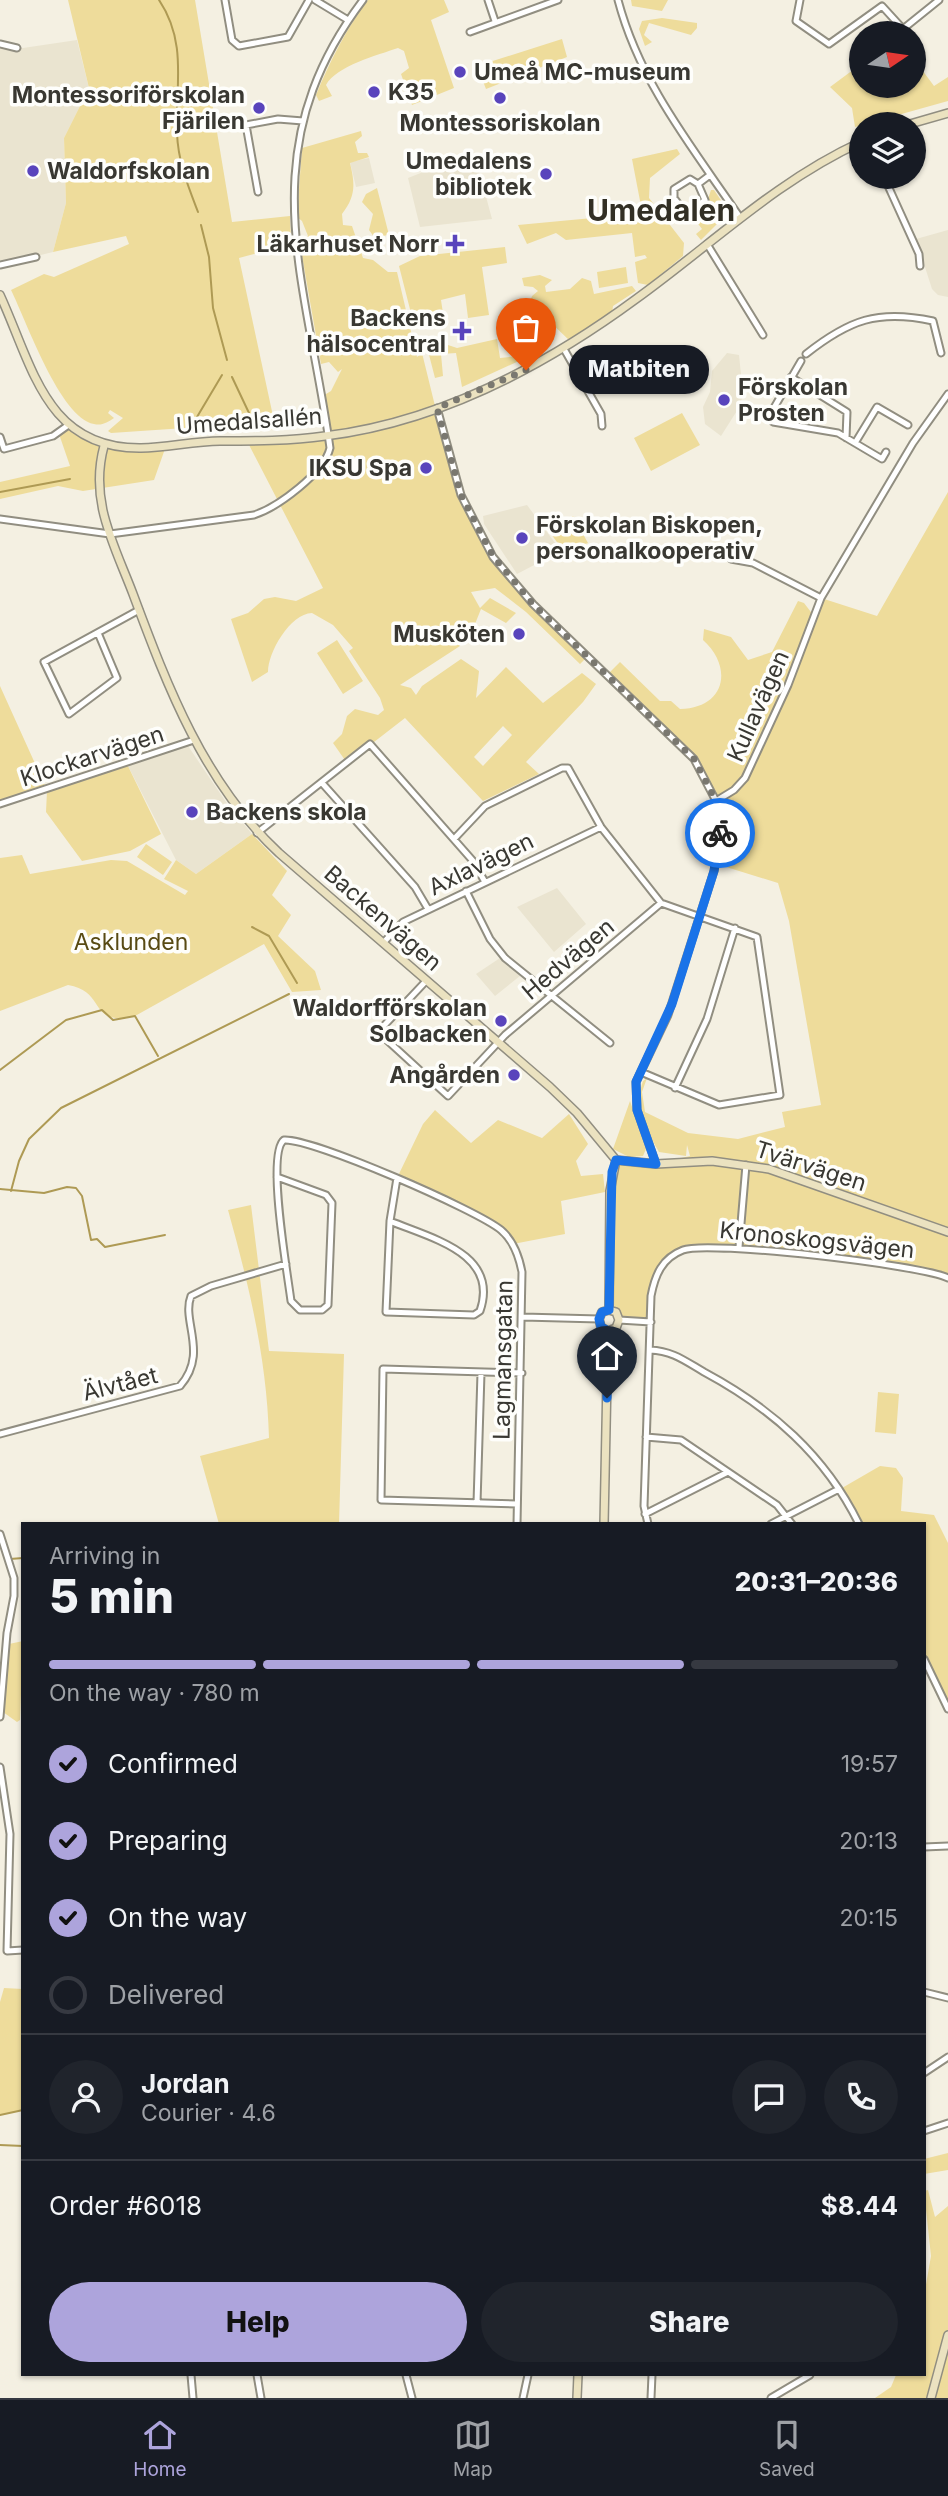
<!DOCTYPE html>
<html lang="en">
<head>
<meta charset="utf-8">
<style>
	:root { --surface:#171b24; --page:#20242c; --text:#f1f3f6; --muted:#9ea1a6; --line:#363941; --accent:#ada4dc }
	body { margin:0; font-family:Inter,sans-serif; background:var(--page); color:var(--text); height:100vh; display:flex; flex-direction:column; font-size:26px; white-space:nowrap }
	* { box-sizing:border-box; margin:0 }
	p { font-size:23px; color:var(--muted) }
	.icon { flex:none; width:38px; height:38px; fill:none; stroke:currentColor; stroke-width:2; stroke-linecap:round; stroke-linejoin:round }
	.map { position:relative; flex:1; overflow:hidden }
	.side { position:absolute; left:21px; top:1522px; width:905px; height:854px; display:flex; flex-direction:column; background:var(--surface); border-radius:0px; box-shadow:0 2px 5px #0004 }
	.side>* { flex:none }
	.needle { width:46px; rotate:77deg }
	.fabs { position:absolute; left:849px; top:21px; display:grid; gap:14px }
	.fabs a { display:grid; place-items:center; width:77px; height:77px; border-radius:50%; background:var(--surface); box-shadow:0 2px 5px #0004; font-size:35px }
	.pin { position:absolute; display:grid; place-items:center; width:60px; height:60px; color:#fff; margin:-72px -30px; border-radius:50% 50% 50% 0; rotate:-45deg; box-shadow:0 0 7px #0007 }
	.pin .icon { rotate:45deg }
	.courier { position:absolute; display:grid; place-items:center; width:70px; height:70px; margin:-35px; border:5px solid #1a73e8; border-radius:50%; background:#fff; color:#222; box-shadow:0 2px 9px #0007 }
	.bubble { position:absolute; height:49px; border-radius:24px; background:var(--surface); box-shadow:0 2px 5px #0004; font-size:23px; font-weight:800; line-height:49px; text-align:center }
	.overview em { font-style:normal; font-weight:800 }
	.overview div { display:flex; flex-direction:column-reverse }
	.overview { display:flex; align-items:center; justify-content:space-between; height:119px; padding:0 28px }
	h1 { font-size:46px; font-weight:800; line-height:52px }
	.bar { display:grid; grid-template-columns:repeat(4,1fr); gap:10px 7px; align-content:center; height:84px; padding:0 28px }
	.bar i { height:9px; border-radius:5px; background:var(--line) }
	.bar .selected { background:var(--accent) }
	.bar p { grid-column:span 4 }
	.line { display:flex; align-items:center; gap:18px; padding:0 28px; border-top:2px solid var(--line) }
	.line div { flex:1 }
	.round { display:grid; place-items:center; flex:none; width:74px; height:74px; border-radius:37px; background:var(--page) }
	ol { padding:0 28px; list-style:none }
	li { display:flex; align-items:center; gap:21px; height:77px }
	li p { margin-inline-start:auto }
	li .icon { padding:7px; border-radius:50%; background:var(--accent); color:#111; stroke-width:4 }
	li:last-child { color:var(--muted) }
	li i { width:38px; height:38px; border:4px solid var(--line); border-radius:50% }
	.cta { display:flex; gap:14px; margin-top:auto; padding:14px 28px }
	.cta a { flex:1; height:80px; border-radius:42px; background:var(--accent); color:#111; font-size:28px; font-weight:800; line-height:80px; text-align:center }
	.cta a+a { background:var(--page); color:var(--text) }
	.tabs { display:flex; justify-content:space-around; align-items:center; height:98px; border-top:2px solid var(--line); background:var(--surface); font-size:19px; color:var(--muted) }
	.tabs a { display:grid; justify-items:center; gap:4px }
	.tabs .selected { color:var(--accent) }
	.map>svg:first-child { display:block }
	.built { fill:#eae4d0 }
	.green { fill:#eedc9b; fill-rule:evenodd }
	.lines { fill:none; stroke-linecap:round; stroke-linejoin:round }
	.stream { stroke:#ae9a54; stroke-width:2 }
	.street-casing { stroke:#918e81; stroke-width:9 }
	.secondary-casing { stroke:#918e81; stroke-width:10 }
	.street { stroke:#fff; stroke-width:5 }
	.secondary { stroke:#ebe2c0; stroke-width:7 }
	.done { stroke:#7a7870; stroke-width:7; stroke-dasharray:0 12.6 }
	.route { stroke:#1a73e8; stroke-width:9 }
	.poi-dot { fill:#5944bc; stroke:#fefefb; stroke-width:2.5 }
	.labels { text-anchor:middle; stroke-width:7; stroke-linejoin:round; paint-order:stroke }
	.poi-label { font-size:23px; font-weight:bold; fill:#393832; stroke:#fefefb; text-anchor:end }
	.street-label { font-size:23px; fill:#393832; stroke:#fefefb }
	.park-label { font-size:23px; fill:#584a13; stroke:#fefefb }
	.district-label { font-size:30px; font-weight:bold; fill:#322f24; stroke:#fefefb }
</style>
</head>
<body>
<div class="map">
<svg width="948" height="2398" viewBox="0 0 948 2398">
	<rect width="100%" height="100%" fill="#f4f0e2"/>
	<!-- built -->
	<path class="built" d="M77 40 89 88 64 138 66 203 53 252 0 265V44L23 48Z
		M474 152 492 219 420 227 408 178Z
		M369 158 375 183 356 187 350 162Z
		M948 230V297L938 295 932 289 916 239Z
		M727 353 739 355 743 394 740 406 721 436 705 424 703 407 710 392 712 371Z
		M527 505 561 551 517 574 484 524 483 516Z
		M186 743 226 802 252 834 196 874 176 860 126 762Z
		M557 888 586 924 554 952 517 907Z
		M500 958 520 976 495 996 476 974Z"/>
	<!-- green -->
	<path class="green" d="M68 0H195L232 222 290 216 291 244 239 258 276 430 200 427 111 433 108 431 123 418 110 410 108 413 114 418C108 422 102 426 94 424 60 418 26 320 11 290L44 274 54 277 129 244 126 236 53 252 66 203 64 138 89 88Z
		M368 0H444L449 12 431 20 454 88 412 105 401 74 409 68 404 51 398 48C378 55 336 66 326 85L332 96 319 101 316 95C330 61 346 29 368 0Z
		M631 0H668L662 11 632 6Z
		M662 18 697 23V28L691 35 649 23 644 35 652 42 645 46 639 29 642 21Z
		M562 39 567 57 486 89 477 66Z
		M914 59 934 86 948 77V101L855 127 852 108 830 87 861 64V86H914Z
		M361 131 362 136 355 142 358 153H367L369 157 350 163C355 184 356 196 342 214L343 225 352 226 363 258 373 260 388 272H397L417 357 422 353C442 432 457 517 511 581 534 608 562 632 587 657L580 664 526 612 495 588 471 592 480 608 490 598 516 613 506 623 481 609 475 624 455 639 460 646 400 685 411 688 416 695 422 686 461 659 479 671 476 698 506 667 543 703 582 673 596 684 583 702 526 762 539 774 483 801 405 718 347 763 333 743 342 734 347 716 355 709 378 715 384 710 380 698 349 651 353 648 333 625 312 613C290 614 268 652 268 672L252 682 231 619 248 613 264 599 275 597 296 601 323 588 247 441 328 436 321 397 331 391 342 369 338 372 329 362 321 364 301 250 302 239 308 236 302 221 297 217 302 148ZM503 726 512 735 483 766 474 757Z
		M677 149 680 154 650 178 649 198 684 243 683 256 648 285 638 283 635 262 647 258 645 255 635 257 632 233 566 240 556 233 527 244 518 225 635 214 641 206 632 159Z
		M377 188 389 235 374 237 369 230 373 214 362 202 366 194Z
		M711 190H714L729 212 701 240 696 234 702 229 692 216 707 202Z
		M505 247 507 263 482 267 489 315 468 318 465 294 441 300 444 320 414 325 399 266 420 256Z
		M626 267 628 283 599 288 597 272Z
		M540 275 552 280 545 286 546 292 570 289 582 278 591 281 594 294 632 286 636 291 613 306 612 313 570 341 545 317 524 319 532 296 538 291 533 287 524 286 522 278Z
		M497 339 500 358 518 356 519 361 462 387 456 353 441 354 443 376 435 378 427 347 445 344 457 348Z
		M682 413 700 445 651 471 634 438Z
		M67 426 104 446H166L154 480 83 491 58 486 0 499V482L70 466 59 434Z
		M948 492V1278L811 1257 696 1246 668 1258 656 1276 651 1322 619 1320 609 1310 610 1191 616 1160 656 1164 690 1156 687 1145 686 1156 659 1152C647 1132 634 1104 643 1081L647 1078 642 1092 645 1112 688 1133 738 1139 785 1127 782 1112 821 1105 789 921 778 883 723 866 735 827 716 801 699 767 608 674 620 662 660 701H671L680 709C725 708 734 668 703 640L704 629 731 637 748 660 772 652 798 601 804 603 814 616 821 598 877 616Z
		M573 516 588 543 564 552 549 531Z
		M337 640 363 681 343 694 317 653Z
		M0 686 47 790 126 762 161 834 130 851 82 861 46 812 47 791 0 804Z
		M252 834 287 871 272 895 291 915 278 936 315 971 321 990 292 992 264 944 135 1016C87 1027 108 992 68 985L0 1011V858L22 855 30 874 111 860 127 861 185 895 188 891 164 879 176 860 196 874Z
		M146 844 172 862 163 875 137 857Z
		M630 1101 646 1149 643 1156 629 1157 613 1149Z
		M435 1110 471 1143 498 1120 542 1138 569 1114 588 1144 576 1161 581 1176 603 1174 605 1192 561 1201 565 1234 513 1244 501 1230 397 1178 423 1124Z
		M251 1205 269 1351 344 1354 339 1524H219L200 1456 269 1438C267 1360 249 1285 228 1210Z
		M878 1392 899 1394 896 1434 875 1432Z
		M880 1466 896 1468 903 1478 901 1511 934 1515 948 1543V1699L943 1698 924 1658V1524H859L842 1488Z
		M23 1641 20 1720 17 1722 3 1712 9 1644Z
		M4 1988 23 1989V2110L0 2115V2002Z
		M948 2153V2170L924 2174V2159Z
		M928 2190 935 2217 948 2206V2398H875L891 2387 896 2375H924V2296L931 2256 924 2191Z"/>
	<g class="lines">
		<!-- stream -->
		<path class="stream" d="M159 0C188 43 175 87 177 133 178 162 188 186 198 212
			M201 225 209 257 213 308 227 360
			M232 377 249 413
			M194 422 222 375
			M0 492 70 479
			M252 927 269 936 297 983
			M0 1070 66 1020 102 1010 113 1020 135 1016 158 1056
			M0 1189 44 1193 67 1187 76 1188 82 1196 91 1240 97 1239 105 1247 165 1235
			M11 1191 19 1161 29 1139 61 1108 289 994
			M10 1559 23 1558
			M0 2115 23 2110
			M0 2145 23 2146"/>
		<!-- street casing -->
		<g class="street-casing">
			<path id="street" d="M225 0 232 40 239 46 288 37 309 0
				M315 0 348 20
				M488 0 495 21
				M618 0C640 83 692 147 739 216
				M800 0 796 21 829 44 882 6 903 29
				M470 32 558 0
				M898 33 939 0
				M0 44 17 48
				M884 177 919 254 920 266
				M698 184 690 179 674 189V198L685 212 691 211 705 200 698 184 710 175
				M258 192 246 125 278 119 303 121
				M707 244 763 335
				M0 265 36 257
				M564 349 601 414 602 426
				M806 354C849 320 878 309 933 321L941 353
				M801 361 771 413 773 422 838 433 882 459 886 452
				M791 377 847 412 846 438
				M437 408 461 495 493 557 533 604 694 759 716 801 720 838 714 871 668 1015 636 1082 637 1110 656 1164
				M0 437 4 449 53 436 67 426
				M855 443 877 407 908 425
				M0 519 110 534 254 515C278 507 324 473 330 448 307 281 248 152 363 0
				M731 559 753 563 821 598
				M98 633 117 678 69 714 44 662 139 610
				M322 783 415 887 428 909
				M716 801 734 790 745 778 788 685 821 598 913 443 948 394
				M0 804 194 740
				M257 833 370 744 473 861 485 882
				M454 839 485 806 562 768H568L601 827 661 903 757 937 780 1095 719 1105 641 1072
				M466 891 490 939 505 958 610 1043
				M383 943 403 922 601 827
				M426 981 378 1032 448 1096 505 1035 661 903
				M675 1088 707 1019 735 928
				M277 1177 326 1195 332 1203 328 1305 322 1310H300L291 1301C288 1276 266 1153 284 1140 312 1138 477 1210 501 1230 514 1241 519 1256 522 1272L517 1524
				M390 1221 386 1312 474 1315 480 1311C500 1253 430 1238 390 1221L397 1178
				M739 1247 746 1165
				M523 1317 599 1319
				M619 1320 651 1322
				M650 1350C673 1351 685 1361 704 1372 771 1408 825 1455 859 1524
				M0 1434 180 1386C209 1353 181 1321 191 1296L211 1286 286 1264
				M646 1437 681 1440 777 1505 792 1524
				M477 1503 481 1373
				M517 1504 381 1500 383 1369 522 1373
				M645 1514 728 1472
				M648 1524 644 1506 651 1296C655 1275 662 1258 683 1250 707 1240 923 1265 948 1278
				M771 1524 839 1489
				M0 1534 14 1578V1596L7 1633 0 1717
				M924 1659 948 1709
				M0 1767 10 1834 7 1951 23 1950
				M924 1847 948 1846
				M924 1992 948 1998
				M924 2073 948 2057
				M924 2131 948 2123
				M191 2375 193 2398
				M257 2375 261 2398
				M406 2375 412 2398
				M523 2398 528 2375
				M651 2398 652 2375
				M771 2398 810 2375"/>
		</g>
		<!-- secondary casing -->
		<g class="secondary-casing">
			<path id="secondary" d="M910 124 948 113
				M0 295C33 367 46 449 141 448 167 448 193 441 220 441 255 441 290 441 325 436 439 422 545 366 636 299 711 245 776 181 861 142
				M104 446C89 501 114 544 133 594 168 688 204 783 279 853L550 1087 577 1113 616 1160
				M616 1160 656 1164 712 1161 769 1169 948 1232
				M609 1310 610 1191 616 1160
				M608 1331 616 1328 619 1320 616 1312 609 1310
				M608 1331 601 1327 599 1319 602 1312 609 1310
				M604 1524 608 1331
				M577 2398 578 2375
				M931 2398 948 2335"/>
		</g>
		<!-- street -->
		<use href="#street" class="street"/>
		<!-- secondary -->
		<use href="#secondary" class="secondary"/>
	</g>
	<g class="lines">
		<!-- done -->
		<path class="done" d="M526 370 437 408 461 495 493 556 533 604 694 759 716 801 720 833"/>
		<!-- route -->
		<path class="route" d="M607 1398 608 1331 601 1327 599 1319 602 1312 609 1310 612 1172 616 1160 656 1164 637 1110 636 1082 672 1004 714 871 720 833"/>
	</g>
	<!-- markers -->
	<g class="poi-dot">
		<circle cx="460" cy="72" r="7"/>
		<circle cx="374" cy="92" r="7"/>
		<circle cx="500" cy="98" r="7"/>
		<circle cx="259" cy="108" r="7"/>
		<circle cx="33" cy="171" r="7"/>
		<circle cx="546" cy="174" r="7"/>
		<path d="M451.5 233.5h7v7h7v7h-7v7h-7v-7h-7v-7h7z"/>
		<path d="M458.5 320.5h7v7h7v7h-7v7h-7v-7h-7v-7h7z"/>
		<circle cx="724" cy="400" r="7"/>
		<circle cx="426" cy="468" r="7"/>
		<circle cx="522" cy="538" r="7"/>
		<circle cx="519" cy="634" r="7"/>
		<circle cx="192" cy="812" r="7"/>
		<circle cx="501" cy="1021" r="7"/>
		<circle cx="514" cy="1075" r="7"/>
	</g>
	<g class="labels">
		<!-- poi labels -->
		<g class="poi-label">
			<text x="474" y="80" text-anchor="start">Umeå MC-museum</text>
			<text x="388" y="100" text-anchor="start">K35</text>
			<text x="245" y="103">Montessoriförskolan<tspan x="245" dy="26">Fjärilen</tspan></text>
			<text x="500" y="131" text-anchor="middle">Montessoriskolan</text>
			<text x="532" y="169">Umedalens<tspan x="532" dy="26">bibliotek</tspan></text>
			<text x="47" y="179" text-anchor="start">Waldorfskolan</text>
			<text x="439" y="252">Läkarhuset Norr</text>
			<text x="446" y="326">Backens<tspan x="446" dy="26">hälsocentral</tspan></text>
			<text x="738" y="395" text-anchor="start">Förskolan<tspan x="738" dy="26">Prosten</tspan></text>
			<text x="412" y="476">IKSU Spa</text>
			<text x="536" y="533" text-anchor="start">Förskolan Biskopen,<tspan x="536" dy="26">personalkooperativ</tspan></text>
			<text x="505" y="642">Musköten</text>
			<text x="206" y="820" text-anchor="start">Backens skola</text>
			<text x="487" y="1016">Waldorfförskolan<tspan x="487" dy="26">Solbacken</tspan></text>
			<text x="500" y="1083">Angården</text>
		</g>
		<!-- street labels -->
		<g class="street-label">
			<text transform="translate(249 421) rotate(-4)" y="8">Umedalsallén</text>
			<text transform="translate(758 706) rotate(-66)" y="8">Kullavägen</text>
			<text transform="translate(92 756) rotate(-18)" y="8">Klockarvägen</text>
			<text transform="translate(481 864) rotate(-26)" y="8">Axlavägen</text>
			<text transform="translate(383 918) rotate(41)" y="8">Backenvägen</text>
			<text transform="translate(568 959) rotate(-40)" y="8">Hedvägen</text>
			<text transform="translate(811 1166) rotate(18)" y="8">Tvärvägen</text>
			<text transform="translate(817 1240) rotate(6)" y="8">Kronoskogsvägen</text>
			<text transform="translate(503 1360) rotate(-89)" y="8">Lagmansgatan</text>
			<text transform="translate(120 1384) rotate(-14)" y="8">Älvtået</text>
		</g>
		<!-- park labels -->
		<g class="park-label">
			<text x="131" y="950">Asklunden</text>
		</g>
		<!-- district labels -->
		<g class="district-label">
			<text x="661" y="221">Umedalen</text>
		</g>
	</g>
</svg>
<div class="fabs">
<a><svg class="needle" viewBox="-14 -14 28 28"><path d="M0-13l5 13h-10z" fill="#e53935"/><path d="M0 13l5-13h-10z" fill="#9ea1a6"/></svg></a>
<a><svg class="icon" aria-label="layers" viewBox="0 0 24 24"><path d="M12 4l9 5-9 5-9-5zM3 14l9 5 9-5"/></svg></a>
</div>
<div class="pin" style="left:526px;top:370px;background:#ea580c"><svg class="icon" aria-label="bag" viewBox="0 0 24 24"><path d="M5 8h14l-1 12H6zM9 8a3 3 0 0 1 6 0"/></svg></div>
<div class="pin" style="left:607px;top:1398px;background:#1f2937"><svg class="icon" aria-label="home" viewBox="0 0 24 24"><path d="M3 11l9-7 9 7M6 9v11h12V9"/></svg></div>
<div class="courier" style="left:720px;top:833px"><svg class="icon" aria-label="bike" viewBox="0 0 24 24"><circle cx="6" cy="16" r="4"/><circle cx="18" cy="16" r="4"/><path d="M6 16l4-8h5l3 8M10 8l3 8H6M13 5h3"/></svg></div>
<div class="bubble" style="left:569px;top:345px;width:140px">Matbiten</div>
<section class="side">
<div class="overview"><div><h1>5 min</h1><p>Arriving in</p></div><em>20:31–20:36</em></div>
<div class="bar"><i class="selected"></i><i class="selected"></i><i class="selected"></i><i></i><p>On the way · 780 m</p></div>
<ol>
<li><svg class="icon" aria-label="check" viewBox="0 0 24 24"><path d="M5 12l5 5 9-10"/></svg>Confirmed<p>19:57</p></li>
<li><svg class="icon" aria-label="check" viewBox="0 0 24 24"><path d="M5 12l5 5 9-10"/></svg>Preparing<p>20:13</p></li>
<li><svg class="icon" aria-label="check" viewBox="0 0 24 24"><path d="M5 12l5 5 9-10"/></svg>On the way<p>20:15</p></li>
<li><i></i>Delivered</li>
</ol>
<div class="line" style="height:126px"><a class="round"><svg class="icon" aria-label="person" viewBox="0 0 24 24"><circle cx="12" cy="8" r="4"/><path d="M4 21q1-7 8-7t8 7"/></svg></a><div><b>Jordan</b><p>Courier · 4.6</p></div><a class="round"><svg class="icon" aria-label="chat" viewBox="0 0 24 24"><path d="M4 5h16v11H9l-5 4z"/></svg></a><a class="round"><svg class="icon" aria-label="phone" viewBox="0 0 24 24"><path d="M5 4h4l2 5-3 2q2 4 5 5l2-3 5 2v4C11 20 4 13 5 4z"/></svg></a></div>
<div class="line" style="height:91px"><div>Order #6018</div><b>$8.44</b></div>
<div class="cta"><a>Help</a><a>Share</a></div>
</section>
</div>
<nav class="tabs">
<a class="selected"><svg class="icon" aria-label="home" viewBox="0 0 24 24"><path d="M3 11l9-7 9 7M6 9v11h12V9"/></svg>Home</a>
<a><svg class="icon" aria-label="map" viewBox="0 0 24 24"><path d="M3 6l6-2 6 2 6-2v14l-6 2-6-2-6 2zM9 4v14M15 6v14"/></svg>Map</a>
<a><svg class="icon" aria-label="saved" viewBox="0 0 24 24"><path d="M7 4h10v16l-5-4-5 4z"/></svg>Saved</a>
</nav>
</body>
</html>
